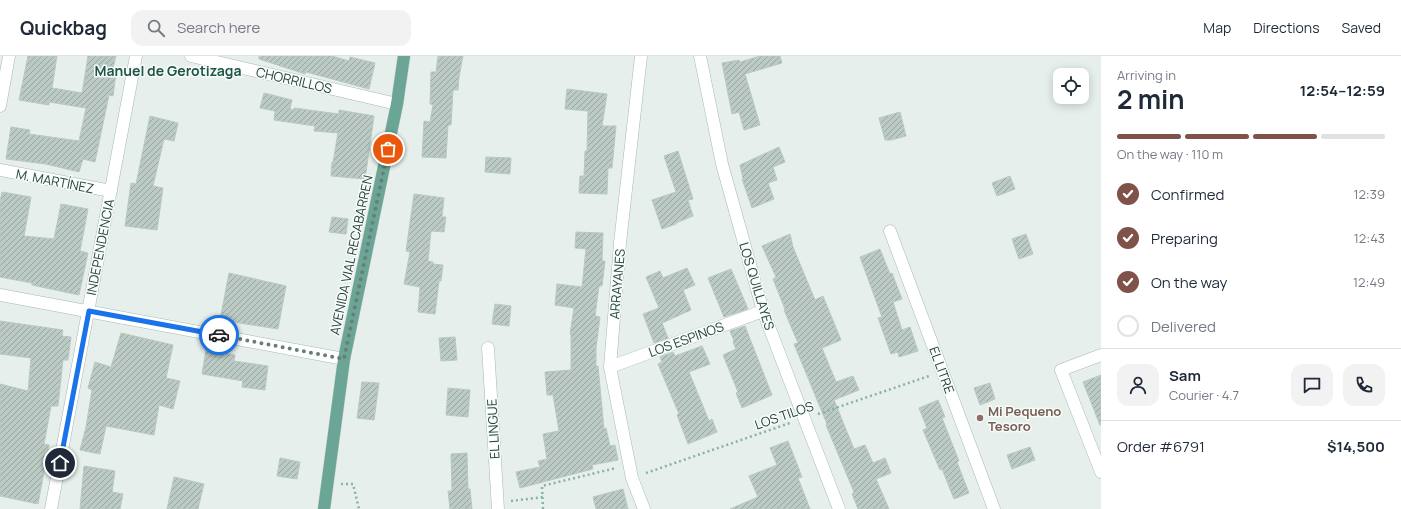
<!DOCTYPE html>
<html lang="en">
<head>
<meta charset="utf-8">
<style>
	:root { --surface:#fff; --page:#f2f2f3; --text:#1f2937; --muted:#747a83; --line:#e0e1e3; --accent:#7f5249 }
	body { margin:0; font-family:Manrope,sans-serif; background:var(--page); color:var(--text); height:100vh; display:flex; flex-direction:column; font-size:15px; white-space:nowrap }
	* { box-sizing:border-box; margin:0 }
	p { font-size:13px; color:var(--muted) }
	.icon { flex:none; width:22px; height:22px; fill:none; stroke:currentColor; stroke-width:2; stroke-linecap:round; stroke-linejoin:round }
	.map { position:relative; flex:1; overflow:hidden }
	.drawer { display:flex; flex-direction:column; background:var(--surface); width:300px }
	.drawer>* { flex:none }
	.buttons { position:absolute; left:1053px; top:12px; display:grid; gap:8px }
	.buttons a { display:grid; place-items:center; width:36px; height:36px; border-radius:8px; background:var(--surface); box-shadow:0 2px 10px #0003; font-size:20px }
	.pin { position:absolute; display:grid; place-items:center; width:34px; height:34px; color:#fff; margin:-17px; border:2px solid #fff; border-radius:50%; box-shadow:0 1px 4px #0007 }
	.courier { position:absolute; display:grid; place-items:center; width:40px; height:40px; margin:-20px; border:3px solid #1a73e8; border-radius:50%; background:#fff; color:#222; box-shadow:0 1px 5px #0007 }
	.headline em { font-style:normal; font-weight:700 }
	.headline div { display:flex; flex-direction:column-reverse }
	.headline { display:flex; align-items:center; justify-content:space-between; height:68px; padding:0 16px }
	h1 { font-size:26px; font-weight:700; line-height:30px }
	.bar { display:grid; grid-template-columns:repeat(4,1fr); gap:6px 4px; align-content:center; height:48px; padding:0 16px }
	.bar i { height:5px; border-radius:3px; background:var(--line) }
	.bar .current { background:var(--accent) }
	.bar p { grid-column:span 4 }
	.line { display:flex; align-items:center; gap:10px; padding:0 16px; border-top:1px solid var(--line) }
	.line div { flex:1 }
	.round { display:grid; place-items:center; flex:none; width:42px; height:42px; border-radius:12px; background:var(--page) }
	ol { padding:0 16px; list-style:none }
	li { display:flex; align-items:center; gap:12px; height:44px }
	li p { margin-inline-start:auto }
	li .icon { padding:4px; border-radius:50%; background:var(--accent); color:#fff; stroke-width:4 }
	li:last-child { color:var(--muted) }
	li i { width:22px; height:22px; border:2px solid var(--line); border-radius:50% }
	header { display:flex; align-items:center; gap:24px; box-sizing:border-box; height:56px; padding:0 20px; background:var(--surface); border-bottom:1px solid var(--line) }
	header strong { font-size:19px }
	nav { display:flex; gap:22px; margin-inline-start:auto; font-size:14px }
	.search { width:280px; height:36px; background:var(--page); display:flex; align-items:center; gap:10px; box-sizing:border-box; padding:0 14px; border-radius:12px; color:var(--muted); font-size:15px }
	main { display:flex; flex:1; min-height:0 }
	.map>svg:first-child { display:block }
	.building { fill:url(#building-hatch); stroke:#b8c9c2 }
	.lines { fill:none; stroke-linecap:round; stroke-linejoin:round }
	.minor-casing { stroke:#a8b8b2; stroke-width:13 }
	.major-casing { stroke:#c2cac8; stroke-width:13 }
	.path { stroke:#86b3a5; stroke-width:2.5; stroke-dasharray:2 3; stroke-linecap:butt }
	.minor { stroke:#fff; stroke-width:12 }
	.major { stroke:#6aa596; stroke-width:12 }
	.done { stroke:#687f78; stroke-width:4; stroke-dasharray:0 7.2 }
	.route { stroke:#1a73e8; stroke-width:5 }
	.education-dot { fill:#8d6e63; stroke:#f7fbf9; stroke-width:1.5 }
	.labels { text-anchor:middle; stroke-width:3; stroke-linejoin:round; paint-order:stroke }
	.street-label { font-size:13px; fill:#24423a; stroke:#f7fbf9 }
	.education-label { font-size:13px; font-weight:bold; fill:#785e54; stroke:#f7fbf9; text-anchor:start }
	.neighbourhood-label { font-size:14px; font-weight:bold; fill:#1f5548; stroke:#f7fbf9 }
</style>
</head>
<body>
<header>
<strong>Quickbag</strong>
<div class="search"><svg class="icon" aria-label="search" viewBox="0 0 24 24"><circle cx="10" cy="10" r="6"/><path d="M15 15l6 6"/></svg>Search here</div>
<nav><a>Map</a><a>Directions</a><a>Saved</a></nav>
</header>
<main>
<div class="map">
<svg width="1101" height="453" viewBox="0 0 1101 453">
	<defs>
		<pattern id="building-hatch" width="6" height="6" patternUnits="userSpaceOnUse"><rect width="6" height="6" fill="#bbcac4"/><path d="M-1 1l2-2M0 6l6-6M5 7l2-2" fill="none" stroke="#98a6a0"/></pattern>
	</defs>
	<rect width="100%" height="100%" fill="#e6efeb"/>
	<!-- building -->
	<path class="building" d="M28 0H57L52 32 82 37 88 0H116L112 16 116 17 113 40 109 39 95 106 83 103 79 116 46 108 6 103 11 71 30 74 29 78 79 85 86 52 49 46V49L19 44Z
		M259 0H332L349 5 350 1 375 7 369 33 306 16 305 18 259 3Z
		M438 0H463L459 21 458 34H453L451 69H448L446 102 422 101 424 65 430 66 433 49 430 48 431 16H436Z
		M760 0H780L782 7 745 18 760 69 744 74 739 56 732 58 722 7 739 4 740 6Z
		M567 33 607 38 602 70H616L612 112H608L607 138 579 137 580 120H584L585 95H587L588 55 565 53Z
		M264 37 292 44 290 53 294 54V52L339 58V54L374 60 365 123 331 120 332 106H333L338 77 314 75 315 70 274 64 275 55 260 52Z
		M900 56 906 80 891 84H885L879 62Z
		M150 60 178 67 174 85 164 83 153 130 163 132 157 174 125 170 131 127 136 128Z
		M779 91 785 106 773 111 777 124 768 127 774 143 752 152 742 123H743L740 109Z
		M678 95 693 143 688 144 693 160 676 167V168L662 173 652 144 676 136 664 100Z
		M486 101 511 102 510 118 485 116Z
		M1010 120 1015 133 997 140 992 127Z
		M2 136 31 141 24 180 54 183 61 148 88 153 80 195 88 197 79 239 32 229V227L0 221V146Z
		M414 138 444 142 442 161H446L444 176 431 175 428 205 433 206V208L443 209 441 225H439L435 258 418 256 420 231 404 228 410 196 406 195Z
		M332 161 348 163 346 178 329 176Z
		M576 176 603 177 602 205H605L602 230H599L595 260 600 261 596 292V310H598L604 373 606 372 610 390 615 389 618 404 592 409 593 413 520 432 516 416 540 411 538 405 547 403 543 378 559 375 553 339H547L545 316 571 314V279L570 278 574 252 555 249 557 228 582 231 586 193 575 192Z
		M790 178 793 191 815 244 823 240 841 284 822 292 836 326 853 320 859 334 834 344 854 393 865 389 873 407 885 402 891 417 876 423 889 453H858L852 438 854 436 826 369 827 368 794 288 798 287 784 254 785 253 773 223 776 221 762 190Z
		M1026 178 1033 198 1019 203 1012 183Z
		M880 193 890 218 892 217 902 243 893 246 902 274 910 271 918 295 899 301 898 296 891 298 878 262 882 261 860 201Z
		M687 212 695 229 683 234 691 254 662 267 668 282 654 287 643 258 659 252 646 221 660 215 663 222Z
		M731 213 748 253 724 261 708 222Z
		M229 217 286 230 278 273 220 264Z
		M495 248 511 250 509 270 492 268Z
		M0 265 63 274 62 280 71 281 68 304H63L58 350H51L44 388 49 389 38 448 0 440V328L28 335 31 302 0 298Z
		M745 270 772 339 742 352 736 337 738 336 723 299 736 293 733 286 734 285 730 275Z
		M121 277 173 289 166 322 180 325 173 353 159 349 154 379 106 370 100 398 80 394 86 371 92 334 88 332 95 306 111 311Z
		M455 281 457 304 441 305 439 282Z
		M702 290 710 308 689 316 709 365 712 363 717 376 688 388 677 359 679 358 658 308 662 306 660 301 673 296 675 300Z
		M206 294 235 299 234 305 268 310 265 334 242 331 243 325 202 318Z
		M1101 319V369H1100L1083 326Z
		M362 326 379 327 374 364 357 362Z
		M990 327 995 343 980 349 974 332Z
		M448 332 470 334 468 361 446 359Z
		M938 344 945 361 942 362 959 405 957 406 969 437 954 443 942 413 940 414 923 374 927 372 919 352Z
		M788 385 802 421 798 422 810 453H730L758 441 749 420 777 409 770 392Z
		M1030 391 1035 404 1012 413 1007 399Z
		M467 397 468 433H470L472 453H450L448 435H452L451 398Z
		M280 402 300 406 297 423 277 420Z
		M84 410 115 415 112 436 123 438 120 453H80Z
		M174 421 204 428 198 453H167Z
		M623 433 628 453H596L593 441Z"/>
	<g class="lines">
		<!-- minor casing -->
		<g class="minor-casing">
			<path id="minor" d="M191 0 397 48
				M641 0 620 187 610 311 632 422 644 453
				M700 0 722 108 763 255 839 453
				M0 50 9 0
				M0 114 111 135
				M890 175 994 453
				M0 239 344 303
				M488 292 498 453
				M1101 299 1061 314 1101 416
				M610 311 763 255
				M51 453 136 0"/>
		</g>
		<!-- major casing -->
		<g class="major-casing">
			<path id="major" d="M324 453 344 303 397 48 404 0"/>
		</g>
		<!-- path -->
		<path class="path" d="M818 358 929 320
			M646 417 790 367
			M341 428H353L359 453
			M511 445 543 441
			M543 453 542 430 616 412"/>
		<!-- minor -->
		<use href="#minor" class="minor"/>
		<!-- major -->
		<use href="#major" class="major"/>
	</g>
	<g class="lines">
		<!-- done -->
		<path class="done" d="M219 279 344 303 388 93"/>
		<!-- route -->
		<path class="route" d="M60 407 89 255 219 279"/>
	</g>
	<!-- markers -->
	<circle class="education-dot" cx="980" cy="362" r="4"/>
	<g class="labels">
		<!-- street labels -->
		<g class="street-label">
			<text transform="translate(294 24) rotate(13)" y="5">CHORRILLOS</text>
			<text transform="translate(55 125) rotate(11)" y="5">M. MARTÍNEZ</text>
			<text transform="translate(100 191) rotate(-79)" y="5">INDEPENDENCIA</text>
			<text transform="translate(351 199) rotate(-78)" y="5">AVENIDA VIAL RECABARREN</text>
			<text transform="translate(617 228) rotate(-85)" y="5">ARRAYANES</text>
			<text transform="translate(757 230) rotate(73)" y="5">LOS QUILLAYES</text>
			<text transform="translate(686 283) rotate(-20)" y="5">LOS ESPINOS</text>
			<text transform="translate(942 314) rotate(70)" y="5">EL LITRE</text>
			<text transform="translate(784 359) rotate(-19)" y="5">LOS TILOS</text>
			<text transform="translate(493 373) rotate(-93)" y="5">EL LINGUE</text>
		</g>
		<!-- education labels -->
		<g class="education-label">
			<text x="988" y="360">Mi Pequeno<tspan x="988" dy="15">Tesoro</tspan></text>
		</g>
		<!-- neighbourhood labels -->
		<g class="neighbourhood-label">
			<text x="168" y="20">Manuel de Gerotizaga</text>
		</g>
	</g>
</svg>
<div class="buttons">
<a><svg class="icon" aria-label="locate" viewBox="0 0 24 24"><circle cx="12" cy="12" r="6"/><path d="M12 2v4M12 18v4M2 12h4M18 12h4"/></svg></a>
</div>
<div class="pin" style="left:388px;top:93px;background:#ea580c"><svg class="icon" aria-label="bag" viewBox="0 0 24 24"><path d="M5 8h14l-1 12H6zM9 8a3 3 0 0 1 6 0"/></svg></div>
<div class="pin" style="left:60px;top:407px;background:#1f2937"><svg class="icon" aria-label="home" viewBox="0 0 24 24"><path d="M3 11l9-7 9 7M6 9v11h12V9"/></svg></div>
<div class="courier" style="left:219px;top:279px"><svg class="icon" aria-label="car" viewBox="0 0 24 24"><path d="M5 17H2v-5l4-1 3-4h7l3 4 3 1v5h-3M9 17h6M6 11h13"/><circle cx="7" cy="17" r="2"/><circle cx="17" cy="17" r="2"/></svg></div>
</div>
<section class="drawer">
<div class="headline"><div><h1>2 min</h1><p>Arriving in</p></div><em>12:54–12:59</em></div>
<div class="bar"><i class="current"></i><i class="current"></i><i class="current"></i><i></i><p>On the way · 110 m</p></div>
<ol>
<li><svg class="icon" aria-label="check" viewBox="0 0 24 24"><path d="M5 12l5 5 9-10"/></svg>Confirmed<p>12:39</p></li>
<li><svg class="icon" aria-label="check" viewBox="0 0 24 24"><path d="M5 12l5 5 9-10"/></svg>Preparing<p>12:43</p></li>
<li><svg class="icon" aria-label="check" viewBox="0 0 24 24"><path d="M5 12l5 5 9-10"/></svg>On the way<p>12:49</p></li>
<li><i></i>Delivered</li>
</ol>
<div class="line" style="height:72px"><a class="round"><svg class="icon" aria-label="person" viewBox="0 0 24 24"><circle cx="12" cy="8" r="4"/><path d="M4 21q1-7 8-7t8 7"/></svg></a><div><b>Sam</b><p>Courier · 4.7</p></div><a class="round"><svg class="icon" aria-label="chat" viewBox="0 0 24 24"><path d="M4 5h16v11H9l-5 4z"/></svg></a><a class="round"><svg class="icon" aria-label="phone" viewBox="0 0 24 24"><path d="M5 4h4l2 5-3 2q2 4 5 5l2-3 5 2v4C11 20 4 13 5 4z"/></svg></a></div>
<div class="line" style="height:52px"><div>Order #6791</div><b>$14,500</b></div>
</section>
</main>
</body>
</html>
